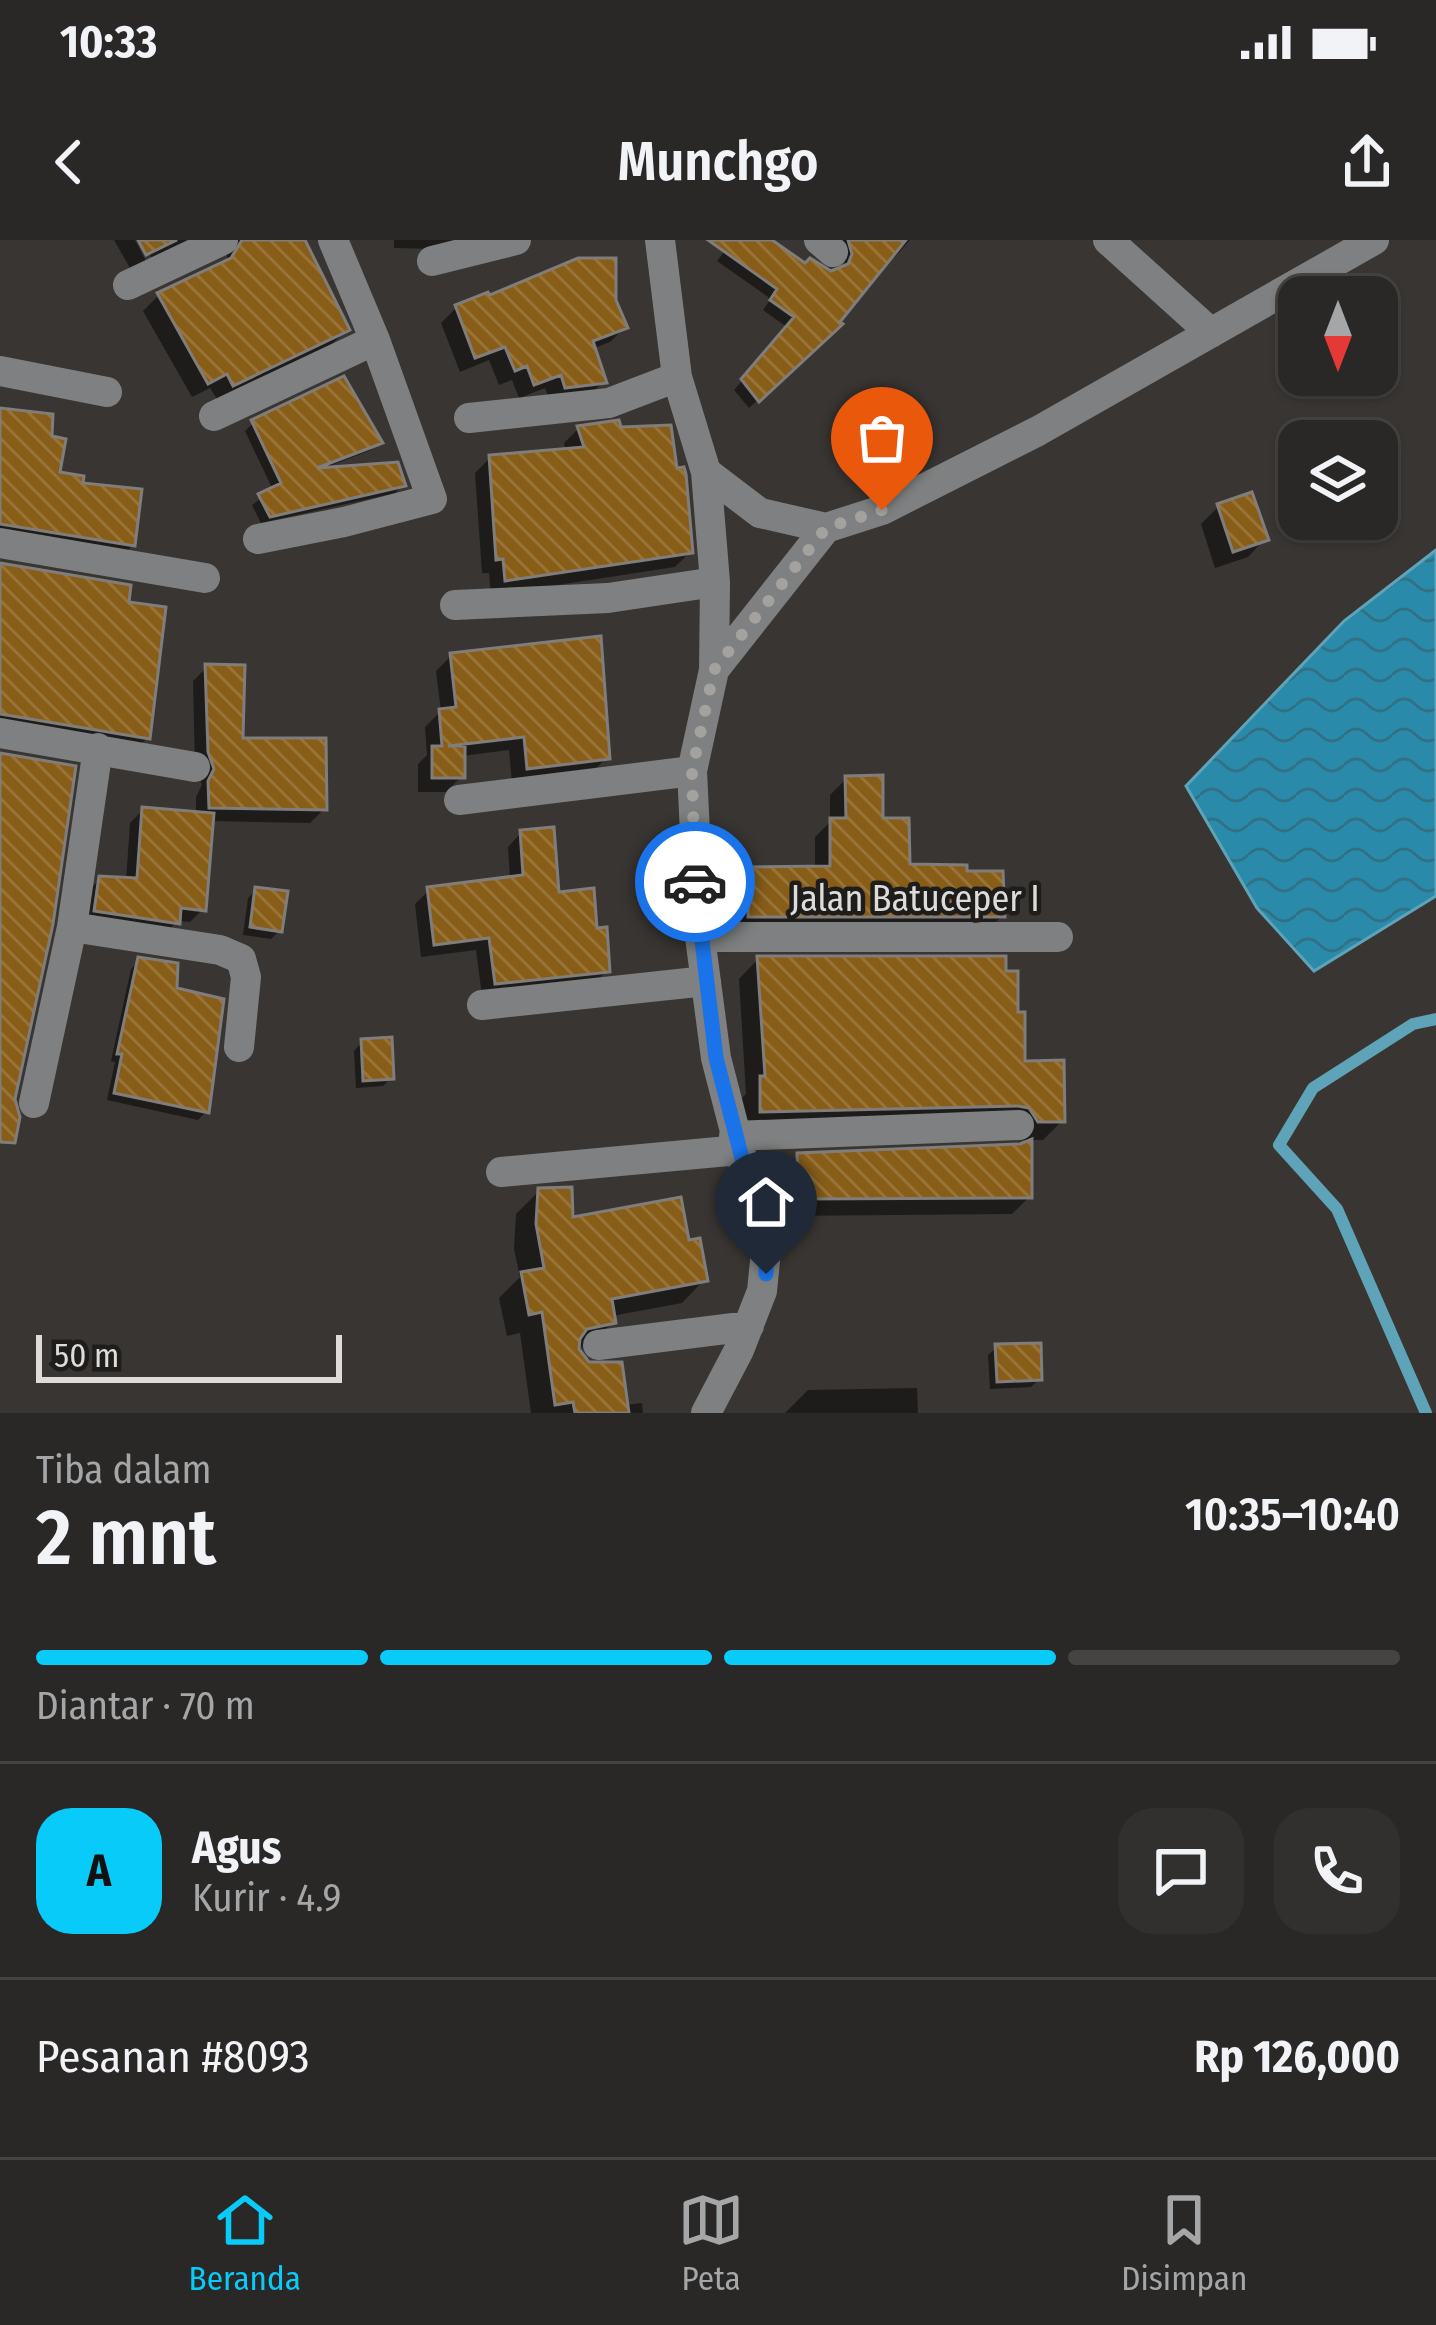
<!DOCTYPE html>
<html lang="id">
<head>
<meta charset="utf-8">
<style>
	:root { --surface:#2a2826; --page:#32302e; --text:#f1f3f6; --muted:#a5a6a7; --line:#464443; --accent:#08cbf9 }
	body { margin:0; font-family:"Fira Sans Condensed",sans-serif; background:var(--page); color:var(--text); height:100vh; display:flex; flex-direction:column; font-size:45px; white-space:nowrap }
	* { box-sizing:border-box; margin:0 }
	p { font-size:39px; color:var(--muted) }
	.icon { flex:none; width:66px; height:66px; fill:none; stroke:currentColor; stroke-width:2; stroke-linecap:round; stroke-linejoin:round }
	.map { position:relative; height:1173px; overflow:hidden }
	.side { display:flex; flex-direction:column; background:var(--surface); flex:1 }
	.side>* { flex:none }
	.needle { width:78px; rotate:180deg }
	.controls { position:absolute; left:1278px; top:36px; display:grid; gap:24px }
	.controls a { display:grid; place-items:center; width:120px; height:120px; border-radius:24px; background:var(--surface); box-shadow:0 3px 9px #0004,0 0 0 3px var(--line); font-size:60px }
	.scale { position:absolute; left:36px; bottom:30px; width:306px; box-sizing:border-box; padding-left:12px; border:6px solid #dedcda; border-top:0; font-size:33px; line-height:42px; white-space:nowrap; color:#dedcda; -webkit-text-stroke:9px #1e1d1b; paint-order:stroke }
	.pin { position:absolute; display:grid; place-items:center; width:102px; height:102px; color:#fff; margin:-123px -51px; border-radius:50% 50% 50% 0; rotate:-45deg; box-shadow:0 0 12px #0007 }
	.pin .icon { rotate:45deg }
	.courier { position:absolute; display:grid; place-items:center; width:120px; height:120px; margin:-60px; border:9px solid #1a73e8; border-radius:50%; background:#fff; color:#222; box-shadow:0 3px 15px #0007 }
	.summary em { font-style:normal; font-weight:600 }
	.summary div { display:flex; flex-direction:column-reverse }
	.summary { display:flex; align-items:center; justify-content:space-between; height:204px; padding:0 36px }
	h1 { font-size:78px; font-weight:600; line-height:90px }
	.bar { display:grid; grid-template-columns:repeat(4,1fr); gap:18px 12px; align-content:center; height:144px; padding:0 36px }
	.bar i { height:15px; border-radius:9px; background:var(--line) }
	.bar .on { background:var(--accent) }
	.bar p { grid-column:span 4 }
	.line { display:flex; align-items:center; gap:30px; padding:0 36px; border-top:3px solid var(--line) }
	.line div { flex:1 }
	.round { display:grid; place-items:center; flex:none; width:126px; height:126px; border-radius:36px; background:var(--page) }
	.status { display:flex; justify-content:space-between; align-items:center; height:84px; padding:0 60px; background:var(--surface); direction:ltr }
	.status svg { height:33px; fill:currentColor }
	header { display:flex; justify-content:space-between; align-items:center; height:156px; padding:0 36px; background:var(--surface); font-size:54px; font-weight:600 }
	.menu { display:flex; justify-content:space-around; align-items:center; height:168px; border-top:3px solid var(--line); background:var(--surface); font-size:33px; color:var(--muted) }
	.menu a { display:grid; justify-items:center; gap:6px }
	.menu .on { color:var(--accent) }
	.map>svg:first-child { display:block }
	.water { fill:url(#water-waves); stroke:#5fa3b8; stroke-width:3 }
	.shadow { fill:#0007 }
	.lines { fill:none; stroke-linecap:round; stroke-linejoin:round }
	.stream { stroke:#5fa3b8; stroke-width:12 }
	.building { fill:url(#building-back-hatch); stroke:#807d7a; stroke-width:3 }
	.minor { stroke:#7e8081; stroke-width:30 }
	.done { stroke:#a4a29f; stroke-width:12; stroke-dasharray:0 21.6 }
	.route { stroke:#1a73e8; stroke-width:15 }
	.labels { text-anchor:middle; stroke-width:9; stroke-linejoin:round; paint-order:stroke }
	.street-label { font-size:36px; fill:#dedcda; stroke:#1e1d1b }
</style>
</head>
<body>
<div class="status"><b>10:33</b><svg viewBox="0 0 49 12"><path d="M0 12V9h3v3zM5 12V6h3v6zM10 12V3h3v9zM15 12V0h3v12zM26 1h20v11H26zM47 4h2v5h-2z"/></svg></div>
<header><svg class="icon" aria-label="back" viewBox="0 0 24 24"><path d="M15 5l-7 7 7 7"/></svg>Munchgo<svg class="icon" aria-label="share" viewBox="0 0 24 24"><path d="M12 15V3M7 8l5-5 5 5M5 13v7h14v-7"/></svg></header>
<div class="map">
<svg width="1436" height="1173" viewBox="0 0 1436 1173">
	<defs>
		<pattern id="water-waves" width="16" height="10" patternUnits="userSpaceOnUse" patternTransform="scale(3)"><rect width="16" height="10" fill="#298ba9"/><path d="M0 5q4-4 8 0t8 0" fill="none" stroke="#327185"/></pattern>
		<pattern id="building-back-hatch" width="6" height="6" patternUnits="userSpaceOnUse" patternTransform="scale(3)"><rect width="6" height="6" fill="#875d18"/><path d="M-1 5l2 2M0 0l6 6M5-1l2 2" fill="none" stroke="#987439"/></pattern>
	</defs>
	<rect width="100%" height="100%" fill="#383532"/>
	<!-- water -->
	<path class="water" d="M1436 310V656L1314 731 1257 668 1186 546 1344 381Z"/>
	<!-- shadow -->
	<path class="shadow" d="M114 0H135L146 21 130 28Z
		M141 0H190L152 18Z
		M216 0H301L346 90 331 105 217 159 210 148 192 157 143 71 159 55 228 21 225 6Z
		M394 0H462L435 9 394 8Z
		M733 0H767L805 27 827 34 845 26 843 14 830 0H910L894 18 890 15 838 84 749 168 734 150 788 88 763 70 771 59 717 21Z
		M613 61 625 87 610 102 592 109 603 142 588 157 550 162 545 148 519 158 512 140 499 145 489 120 460 132 441 83 456 68Z
		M0 171 49 199 56 234 79 246 133 305 117 321 0 301Z
		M253 183 379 202 371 210 322 229 403 245 395 253 261 283 252 265 273 250 245 191Z
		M578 189 690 312 675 327 491 355 489 333H482L475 233 490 218 566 212 564 203Z
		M1218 267 1265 299 1248 317 1215 328 1201 284Z
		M0 364 126 365 147 498 133 512 0 489Z
		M451 416 607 518 591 533 512 543 509 510 462 516V536L446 552H418V524L427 515 425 487 441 471 436 431Z
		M207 427 240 501 324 569 310 583 210 581 203 669 190 682 177 681 165 695 83 683 87 652 100 639 126 641 130 583 143 570 196 574V557L202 545 195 527 193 441Z
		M846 539 880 581 907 627 1002 676 986 692 733 691V646L749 630 815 629V597L830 582V555Z
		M521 593 556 655 595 691 607 731 593 744 482 756 476 710 421 717 415 664 429 650 510 640 508 607Z
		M256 650 279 691 271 699 243 695 248 658Z
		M758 719 1062 881 1043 900H1018L1010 887 742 890V858L746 854 739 739Z
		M140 720 173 750 206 872 198 880 107 860 115 822 111 821 131 729Z
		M362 802 391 838 383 846 356 848 354 811Z
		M798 916 1029 957 1012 974 782 976 781 934Z
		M539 951 570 981 687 1003 704 1040 682 1063 612 1076 613 1082 590 1105 576 1108 625 1165 642 1163 643 1173H531L520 1093 507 1096 499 1058 520 1037 514 1009 516 974Z
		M997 1107 1039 1139 1031 1147 990 1149 988 1115Z
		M917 1148 918 1173H785L808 1150Z"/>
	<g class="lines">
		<!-- stream -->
		<path class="stream" d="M1426 1173 1337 969 1279 905 1313 848 1413 784 1436 779"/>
	</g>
	<!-- building -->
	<path class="building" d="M138 0H177L146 15Z
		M242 0H305L350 90 233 146 227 134 208 144 157 53 231 18Z
		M708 0H772L805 23 810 18 831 31 848 24 852 14 848 0H906L840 82 843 84 759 162 741 139 794 77 770 60 777 49Z
		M578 18H616V60L628 88 593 101 607 143 565 148 561 135 534 145 527 126 515 131 505 107 475 118 455 65 488 52 490 55Z
		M344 136 383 203 317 228 398 222 406 246 270 277 258 254 281 243 251 180Z
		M0 168 53 174 52 196 66 199 60 232 84 236 83 243 142 249 135 306 0 284Z
		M619 180 621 187 671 185 677 228 684 227 686 234 693 313 505 341 503 319 496 320 489 215 584 207 577 186Z
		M1252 252 1269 300 1233 312 1217 264Z
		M0 323 131 345 129 362 166 367 150 499 0 474Z
		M601 396 610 519 527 529 524 497 448 506H465V538H432V506H442L439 469 456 467 450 413Z
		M205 424 245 425 243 498H326L327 570 209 568 208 541 214 529 208 512Z
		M0 513 76 526 53 684 15 859 20 877 15 903 0 902Z
		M883 535V578H909L910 624 967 625V631H1003L1005 677H748V627L830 626V578H846L845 536Z
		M142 567 214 573 206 671 181 668 180 684 94 671 99 636 137 638Z
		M554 587 559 652 594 648 597 688 607 687 610 732 495 744 489 698 434 705 427 647 523 635 520 590Z
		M255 647 288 651 282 692 250 687Z
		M757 716H1006V731H1018V772H1025V821L1064 820 1065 882H1038L1029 868 1018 866 760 872V836H765Z
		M138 717 178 723 177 748 224 759 209 873 114 853 122 814H117Z
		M392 797 394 839 363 841 361 799Z
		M1032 899V958L798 959 797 913 1020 904Z
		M572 947 573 977 681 957 689 1000 700 998 708 1041 612 1059 616 1083 587 1089 580 1099 579 1109 589 1122H622L629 1173H575L573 1162 555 1165 542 1072 529 1075 521 1032 544 1028 536 984 538 948Z
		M1041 1103 1042 1140 997 1142 995 1104Z"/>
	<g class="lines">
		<!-- minor -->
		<path class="minor" d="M660 0 677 137 706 232 715 342 714 430 692 531 700 697 716 818 766 1011 762 1051 739 1110 706 1173
			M819 0 833 12
			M1108 0 1211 93
			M432 21 516 0
			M128 45 223 0
			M0 131 107 152
			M214 176 375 100
			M469 178 609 163 677 137
			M706 232 760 273 826 288
			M258 299 344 282 432 259 375 100 333 0
			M0 303 205 338
			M455 365 608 358 715 342
			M714 430 826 288 882 270 1038 191 1374 0
			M0 493 195 527
			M459 560 692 531
			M72 687 220 710 241 719 246 737 239 807
			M700 697H1058
			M482 765 706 741
			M34 863 72 687 98 508
			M734 896 1019 885
			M501 932 739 910
			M598 1105 749 1086"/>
	</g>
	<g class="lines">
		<!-- done -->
		<path class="done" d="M695 642 692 531 714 430 826 288 882 270"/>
		<!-- route -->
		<path class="route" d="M695 642 716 818 766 1011V1034"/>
	</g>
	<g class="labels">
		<!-- street labels -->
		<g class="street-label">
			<text x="915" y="671">Jalan Batuceper I</text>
		</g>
	</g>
</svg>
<div class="controls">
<a><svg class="needle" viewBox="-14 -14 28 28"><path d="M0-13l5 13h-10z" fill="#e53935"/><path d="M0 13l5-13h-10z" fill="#a5a6a7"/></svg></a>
<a><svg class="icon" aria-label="layers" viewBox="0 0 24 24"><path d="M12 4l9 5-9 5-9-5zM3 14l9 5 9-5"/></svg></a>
</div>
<div class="scale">50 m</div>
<div class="pin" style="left:882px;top:270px;background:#ea580c"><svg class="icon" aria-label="bag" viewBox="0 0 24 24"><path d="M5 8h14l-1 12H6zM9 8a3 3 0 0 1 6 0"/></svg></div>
<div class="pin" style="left:766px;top:1034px;background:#1f2937"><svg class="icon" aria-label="home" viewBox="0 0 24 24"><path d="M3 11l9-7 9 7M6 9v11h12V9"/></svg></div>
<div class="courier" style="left:695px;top:642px"><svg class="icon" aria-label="car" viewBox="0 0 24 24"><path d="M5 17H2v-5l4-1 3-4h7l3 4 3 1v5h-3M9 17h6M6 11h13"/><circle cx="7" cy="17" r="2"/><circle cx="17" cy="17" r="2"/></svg></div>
</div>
<section class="side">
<div class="summary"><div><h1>2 mnt</h1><p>Tiba dalam</p></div><em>10:35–10:40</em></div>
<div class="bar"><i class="on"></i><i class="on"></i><i class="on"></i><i></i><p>Diantar · 70 m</p></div>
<div class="line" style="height:216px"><b class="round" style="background:var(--accent);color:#111">A</b><div><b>Agus</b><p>Kurir · 4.9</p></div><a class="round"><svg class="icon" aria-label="chat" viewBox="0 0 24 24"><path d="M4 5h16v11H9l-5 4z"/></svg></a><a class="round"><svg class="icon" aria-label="phone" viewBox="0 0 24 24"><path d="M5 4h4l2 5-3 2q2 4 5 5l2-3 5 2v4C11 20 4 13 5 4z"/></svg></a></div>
<div class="line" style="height:156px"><div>Pesanan #8093</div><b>Rp 126,000</b></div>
</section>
<nav class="menu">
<a class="on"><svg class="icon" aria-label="home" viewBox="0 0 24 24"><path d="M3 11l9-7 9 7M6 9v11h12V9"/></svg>Beranda</a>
<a><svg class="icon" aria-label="map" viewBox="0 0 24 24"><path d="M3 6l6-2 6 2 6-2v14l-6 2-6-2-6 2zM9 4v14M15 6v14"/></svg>Peta</a>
<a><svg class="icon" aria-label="saved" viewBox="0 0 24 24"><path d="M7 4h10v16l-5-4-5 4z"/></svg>Disimpan</a>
</nav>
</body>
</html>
